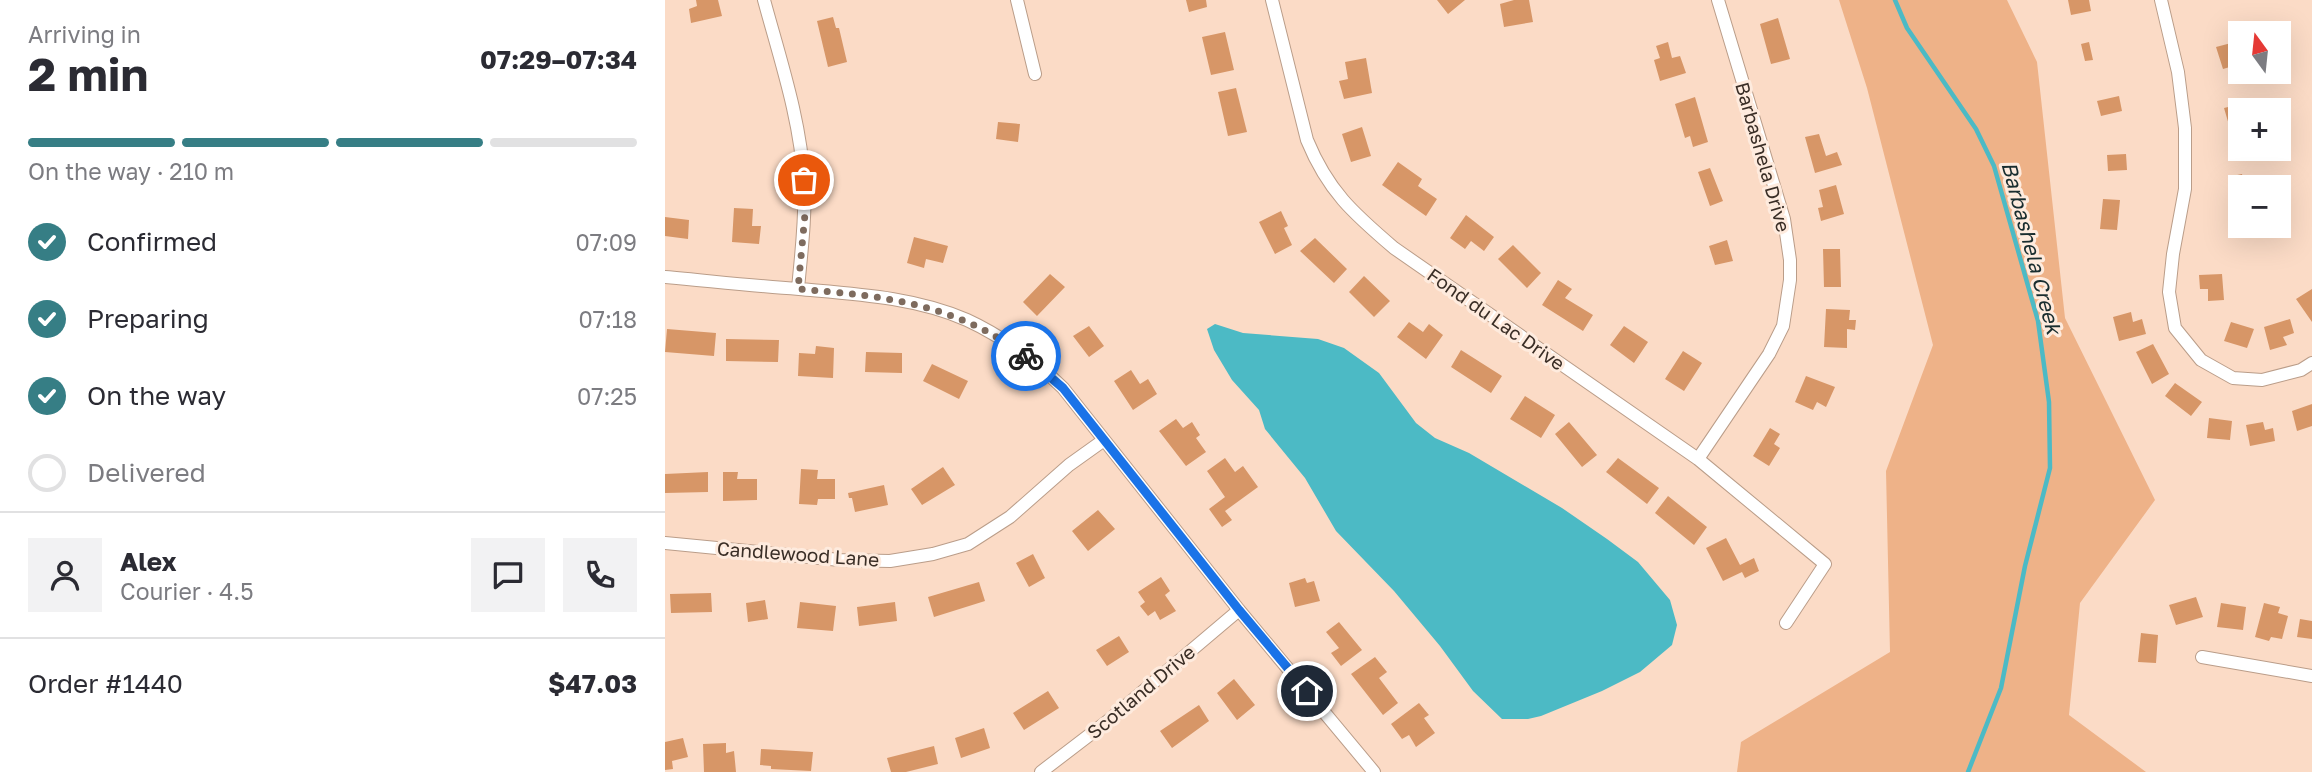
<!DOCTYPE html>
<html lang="en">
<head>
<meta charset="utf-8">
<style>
	:root { --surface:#fff; --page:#f2f2f3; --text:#2b2b33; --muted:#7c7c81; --line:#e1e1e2; --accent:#367e85 }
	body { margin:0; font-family:"Golos Text",sans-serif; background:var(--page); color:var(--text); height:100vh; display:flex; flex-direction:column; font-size:26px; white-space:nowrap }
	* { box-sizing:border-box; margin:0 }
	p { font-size:23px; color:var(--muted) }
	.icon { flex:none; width:38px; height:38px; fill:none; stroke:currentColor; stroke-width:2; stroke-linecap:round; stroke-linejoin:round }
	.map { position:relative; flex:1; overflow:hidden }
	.details { display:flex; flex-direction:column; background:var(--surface); width:665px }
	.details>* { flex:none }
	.needle { width:46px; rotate:345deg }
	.fabs { position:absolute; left:1563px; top:21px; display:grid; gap:14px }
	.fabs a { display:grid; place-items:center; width:63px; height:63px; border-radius:0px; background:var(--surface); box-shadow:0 7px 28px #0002; font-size:35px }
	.pin { position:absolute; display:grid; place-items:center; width:60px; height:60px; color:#fff; margin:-30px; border:4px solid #fff; border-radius:50%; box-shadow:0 2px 7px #0007 }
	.courier { position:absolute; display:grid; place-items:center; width:70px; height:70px; margin:-35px; border:5px solid #1a73e8; border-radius:50%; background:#fff; color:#222; box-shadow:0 2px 9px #0007 }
	.overview em { font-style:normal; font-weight:700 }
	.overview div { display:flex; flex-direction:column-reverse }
	.overview { display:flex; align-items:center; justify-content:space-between; height:119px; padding:0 28px }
	h1 { font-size:46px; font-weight:700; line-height:52px }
	.bar { display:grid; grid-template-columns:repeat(4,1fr); gap:10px 7px; align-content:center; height:84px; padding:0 28px }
	.bar i { height:9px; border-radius:5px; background:var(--line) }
	.bar .current { background:var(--accent) }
	.bar p { grid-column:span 4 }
	.line { display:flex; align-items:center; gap:18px; padding:0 28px; border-top:2px solid var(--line) }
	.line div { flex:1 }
	.round { display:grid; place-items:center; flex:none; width:74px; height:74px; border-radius:0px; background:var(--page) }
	ol { padding:0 28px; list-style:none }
	li { display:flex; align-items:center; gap:21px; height:77px }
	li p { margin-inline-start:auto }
	li .icon { padding:7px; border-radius:50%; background:var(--accent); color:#fff; stroke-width:4 }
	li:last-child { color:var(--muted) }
	li i { width:38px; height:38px; border:4px solid var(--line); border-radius:50% }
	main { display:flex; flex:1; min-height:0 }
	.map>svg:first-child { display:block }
	.green { fill:#eeb288 }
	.water { fill:#4cbac5 }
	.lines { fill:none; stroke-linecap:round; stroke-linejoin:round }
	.stream { stroke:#4cbac5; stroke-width:4.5 }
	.building { fill:#d79667 }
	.minor-casing { stroke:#ba9d89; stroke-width:14 }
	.minor { stroke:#fff; stroke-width:12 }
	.done { stroke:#7e6b5e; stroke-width:7; stroke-dasharray:0 12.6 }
	.route { stroke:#1a73e8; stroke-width:9 }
	.labels { text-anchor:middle; stroke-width:6; stroke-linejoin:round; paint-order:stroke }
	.street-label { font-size:19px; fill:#3a2e26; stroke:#feebde }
	.water-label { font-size:21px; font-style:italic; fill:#192d2f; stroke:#feebde }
</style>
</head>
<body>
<main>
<section class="details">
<div class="overview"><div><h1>2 min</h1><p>Arriving in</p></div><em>07:29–07:34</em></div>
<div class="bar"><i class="current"></i><i class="current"></i><i class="current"></i><i></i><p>On the way · 210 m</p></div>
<ol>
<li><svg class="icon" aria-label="check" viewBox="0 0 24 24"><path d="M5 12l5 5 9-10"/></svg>Confirmed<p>07:09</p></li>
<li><svg class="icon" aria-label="check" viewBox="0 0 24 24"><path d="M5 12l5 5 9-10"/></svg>Preparing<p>07:18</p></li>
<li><svg class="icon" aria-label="check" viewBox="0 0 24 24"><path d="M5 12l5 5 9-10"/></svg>On the way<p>07:25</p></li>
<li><i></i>Delivered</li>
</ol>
<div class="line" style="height:126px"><a class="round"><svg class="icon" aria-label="person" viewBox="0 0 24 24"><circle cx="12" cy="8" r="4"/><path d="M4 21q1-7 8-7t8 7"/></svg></a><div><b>Alex</b><p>Courier · 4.5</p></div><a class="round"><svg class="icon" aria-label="chat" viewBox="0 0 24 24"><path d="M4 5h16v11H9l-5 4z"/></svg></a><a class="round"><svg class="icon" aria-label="phone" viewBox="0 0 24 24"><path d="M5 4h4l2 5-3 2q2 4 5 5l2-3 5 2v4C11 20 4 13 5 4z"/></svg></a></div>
<div class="line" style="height:91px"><div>Order #1440</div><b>$47.03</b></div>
</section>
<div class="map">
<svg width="1647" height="772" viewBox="0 0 1647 772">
	<rect width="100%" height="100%" fill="#fbdbc6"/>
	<!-- green -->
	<path class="green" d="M1174 0H1342L1372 62 1400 318 1490 500 1415 603 1404 715 1481 772H1072L1076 742 1225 652 1221 471 1268 345 1202 88Z"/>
	<!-- water -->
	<path class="water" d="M550 324 578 333 653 339 679 348 714 373 751 423 770 438 804 453 897 508 942 539 973 562 1005 600 1012 625 1007 645 975 672 937 691 876 716 863 719H837L808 691 775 646 729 591 671 531 640 478 600 429 594 410 567 380 549 350 542 329Z"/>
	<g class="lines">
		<!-- stream -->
		<path class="stream" d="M1230 0 1242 28 1311 129 1329 166 1373 321 1384 402 1385 468 1360 566 1336 688 1303 772"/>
	</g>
	<!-- building -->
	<path class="building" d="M31 0H53L57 16 26 23 24 9 32 6Z
		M521 0H541L542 7 524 12Z
		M772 0H800L783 14Z
		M849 0H864L868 22 839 27 835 4Z
		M1403 0H1424L1426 11 1406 15Z
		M168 17 171 28H174L182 62 163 67 152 21Z
		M1113 18 1125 59 1106 64 1095 24Z
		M560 32 569 70 546 75 537 37Z
		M1003 42 1007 58 1015 56 1021 73 995 81 989 60 995 58 991 46Z
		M1424 42 1428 60 1420 61 1416 44Z
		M1570 42 1575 64 1558 69 1551 47Z
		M701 58 707 93 679 99 674 81 683 79 680 62Z
		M571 88 582 132 563 136 553 92Z
		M1454 96 1457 111 1436 116 1432 101Z
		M1030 97 1043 142 1028 147 1025 136 1020 138 1010 104Z
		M1584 102 1586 110H1575V122L1564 125 1559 108Z
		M333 122 355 124 353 142 331 139Z
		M697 127 706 156 686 162 677 134Z
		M1154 134 1161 156 1172 152 1177 165 1150 173 1140 137Z
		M1461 154 1462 170 1443 171 1442 155Z
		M733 162 757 179 753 186 772 199 761 216 717 185Z
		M1045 168 1058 201 1045 206 1033 172Z
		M1577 174 1580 187H1575V193L1566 194 1563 177Z
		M1171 185 1179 214 1156 221 1153 208 1158 207 1154 190Z
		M1438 199 1455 200 1452 230 1435 229Z
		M69 208 88 209 87 226H96L94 244 67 242Z
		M616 211 623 226 619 228 627 245 610 254 594 222Z
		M801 215 829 237 819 251 806 241 800 249 785 238Z
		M0 217 24 220 23 239 0 236Z
		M249 237 283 246 278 263 261 259 259 268 242 263Z
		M650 238 682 269 669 283 635 251Z
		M1062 240 1068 261 1050 265 1044 246Z
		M848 245 876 273 862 288 833 259Z
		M1158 249H1175L1176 287H1159Z
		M385 274 400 287 372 316 358 302Z
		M1557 274 1559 300 1543 301V289H1535L1534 275Z
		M699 276 725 301 709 317 684 292Z
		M893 280 907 289 900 298 928 315 918 331 877 305Z
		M1647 289V322L1631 299Z
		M1161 309 1185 310 1184 320H1191L1190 330 1182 329V348L1159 347Z
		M1466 312 1468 322 1477 319 1481 334 1454 341 1448 317Z
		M1625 319 1629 333 1618 337 1622 345 1605 350 1599 327Z
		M744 322 758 332 764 324 778 335 761 359 732 337Z
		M1566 322 1589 329 1582 348 1559 341Z
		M424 326 439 346 424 357 408 336Z
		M959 326 983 342 969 363 945 345Z
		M2 329 51 333 49 356 0 352Z
		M61 339 114 340 113 362 61 361Z
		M1488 344 1504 374 1487 384 1471 352Z
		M151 346 169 348 168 378 133 376 134 353 150 354Z
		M796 350 837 376 826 393 786 367Z
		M1018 351 1037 363 1019 391 1000 379Z
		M201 352 237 353V373L200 372Z
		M267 364 303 381 294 399 258 381Z
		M466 370 475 384 483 379 492 394 468 410 449 381Z
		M1141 376 1170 387 1161 407 1152 402 1148 410 1130 402Z
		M1510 383 1537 402 1526 416 1500 396Z
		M860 396 890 415 876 438 845 419Z
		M1647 404V426L1632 431 1627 411Z
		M1544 418 1567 421 1565 440 1542 438Z
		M511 419 518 428 527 422 535 435 531 438 541 452 521 466 494 431Z
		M904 422 932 455 917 467 890 434Z
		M1598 422 1600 430 1608 428 1610 441 1585 446 1581 425Z
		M1105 428 1115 434 1109 444 1115 448 1104 466 1088 456Z
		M560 458 570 472 578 466 593 487 560 511 567 520 557 527 544 509 560 497 542 471Z
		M953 458 994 488 982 504 941 472Z
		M278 467 290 485 257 505 246 489Z
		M136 469 153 470 152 479H170V499H153L152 505 134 504Z
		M43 472V492L0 493V474Z
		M58 472H73L72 479H92V500L58 501Z
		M219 485 223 505 190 512 187 498H184L183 493Z
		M1003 496 1042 527 1029 545 990 513Z
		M433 510 450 529 423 551 407 531Z
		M1061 538 1075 565 1089 558 1094 571 1080 578 1077 572 1058 581 1041 548Z
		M368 554 380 578 364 587 351 563Z
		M496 577 505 591 500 595 511 611 495 620 490 611 483 616 475 606 480 602 473 592Z
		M640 578 642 583 649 581 655 601 630 607 624 583Z
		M314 582 320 601 269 617 263 597Z
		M46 593 47 612 6 613 5 594Z
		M1531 597 1538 617 1511 625 1504 605Z
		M100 600 103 619 83 622 81 603Z
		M135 602 171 606 168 631 132 628Z
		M230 602 232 621 194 626 192 607Z
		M1556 603 1581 607 1578 630 1552 627Z
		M1599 603 1615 607 1613 613 1623 616 1617 639 1606 637 1604 641 1590 637Z
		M1635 619 1647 621V639L1632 637Z
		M674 622 697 650 676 666 666 653 674 648 661 632Z
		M1476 633 1493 635 1491 663 1473 662Z
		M454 636 464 652 442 666 431 650Z
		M710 657 722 672 714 678 733 703 718 715 686 674Z
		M569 679 590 705 572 720 552 693Z
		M383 691 394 708 359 730 348 713Z
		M754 703 764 715 759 718 770 733 751 747 744 735 737 739 726 724Z
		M534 705 544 721 507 748 495 731Z
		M319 728 325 748 296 758 290 738Z
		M18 738 23 757 7 761 8 769 0 770V742Z
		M61 743V753L69 751 71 772H39L38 744Z
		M269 746 273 764 241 772H226L222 758Z
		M96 749 148 752 146 771 106 769V766L95 765Z"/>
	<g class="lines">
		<!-- minor casing -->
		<g class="minor-casing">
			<path id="minor" d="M99 0C115 59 136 121 139 183 141 218 136 254 133 289
				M352 0 370 74
				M607 0 642 140C663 191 688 213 729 248L1033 459 1160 564 1121 623
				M1496 0 1513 72 1520 128V189L1508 254 1504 292 1510 328 1536 360 1568 378 1597 380 1636 370 1647 363
				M0 277C45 281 89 286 134 289 190 294 250 297 302 320 339 337 369 360 398 388L574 610 709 772
				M1033 459 1104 354 1118 326 1125 280V260L1119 219 1053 0
				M0 543 175 560 225 561 268 554 303 544 345 517 404 465 439 440
				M1537 657 1647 676
				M376 772 444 720 574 610"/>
		</g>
		<!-- minor -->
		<use href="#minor" class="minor"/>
	</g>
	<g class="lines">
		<!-- done -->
		<path class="done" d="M139 180 140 214 133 289C220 296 288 303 361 356"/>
		<!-- route -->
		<path class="route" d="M361 356 398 388 574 610 642 691"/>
	</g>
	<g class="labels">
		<!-- street labels -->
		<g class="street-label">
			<text transform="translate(1098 157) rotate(74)" y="7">Barbashela Drive</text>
			<text transform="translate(831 319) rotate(35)" y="7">Fond du Lac Drive</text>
			<text transform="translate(133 554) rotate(4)" y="7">Candlewood Lane</text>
			<text transform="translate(476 692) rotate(-40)" y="7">Scotland Drive</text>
		</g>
		<!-- water labels -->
		<g class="water-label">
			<text transform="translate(1366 248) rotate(75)" y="7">Barbashela Creek</text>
		</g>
	</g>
</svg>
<div class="fabs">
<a><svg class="needle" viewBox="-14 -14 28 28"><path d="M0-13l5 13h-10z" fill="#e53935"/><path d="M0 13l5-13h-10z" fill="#7c7c81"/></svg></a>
<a>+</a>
<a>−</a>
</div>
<div class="pin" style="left:139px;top:180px;background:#ea580c"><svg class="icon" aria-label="bag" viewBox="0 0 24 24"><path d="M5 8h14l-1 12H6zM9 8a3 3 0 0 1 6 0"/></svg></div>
<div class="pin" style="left:642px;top:691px;background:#1f2937"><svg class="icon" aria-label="home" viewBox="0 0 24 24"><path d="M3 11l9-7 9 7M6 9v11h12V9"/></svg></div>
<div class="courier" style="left:361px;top:356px"><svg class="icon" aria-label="bike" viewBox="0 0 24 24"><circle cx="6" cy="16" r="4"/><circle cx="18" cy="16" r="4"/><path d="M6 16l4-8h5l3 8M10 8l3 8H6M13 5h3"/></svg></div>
</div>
</main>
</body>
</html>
